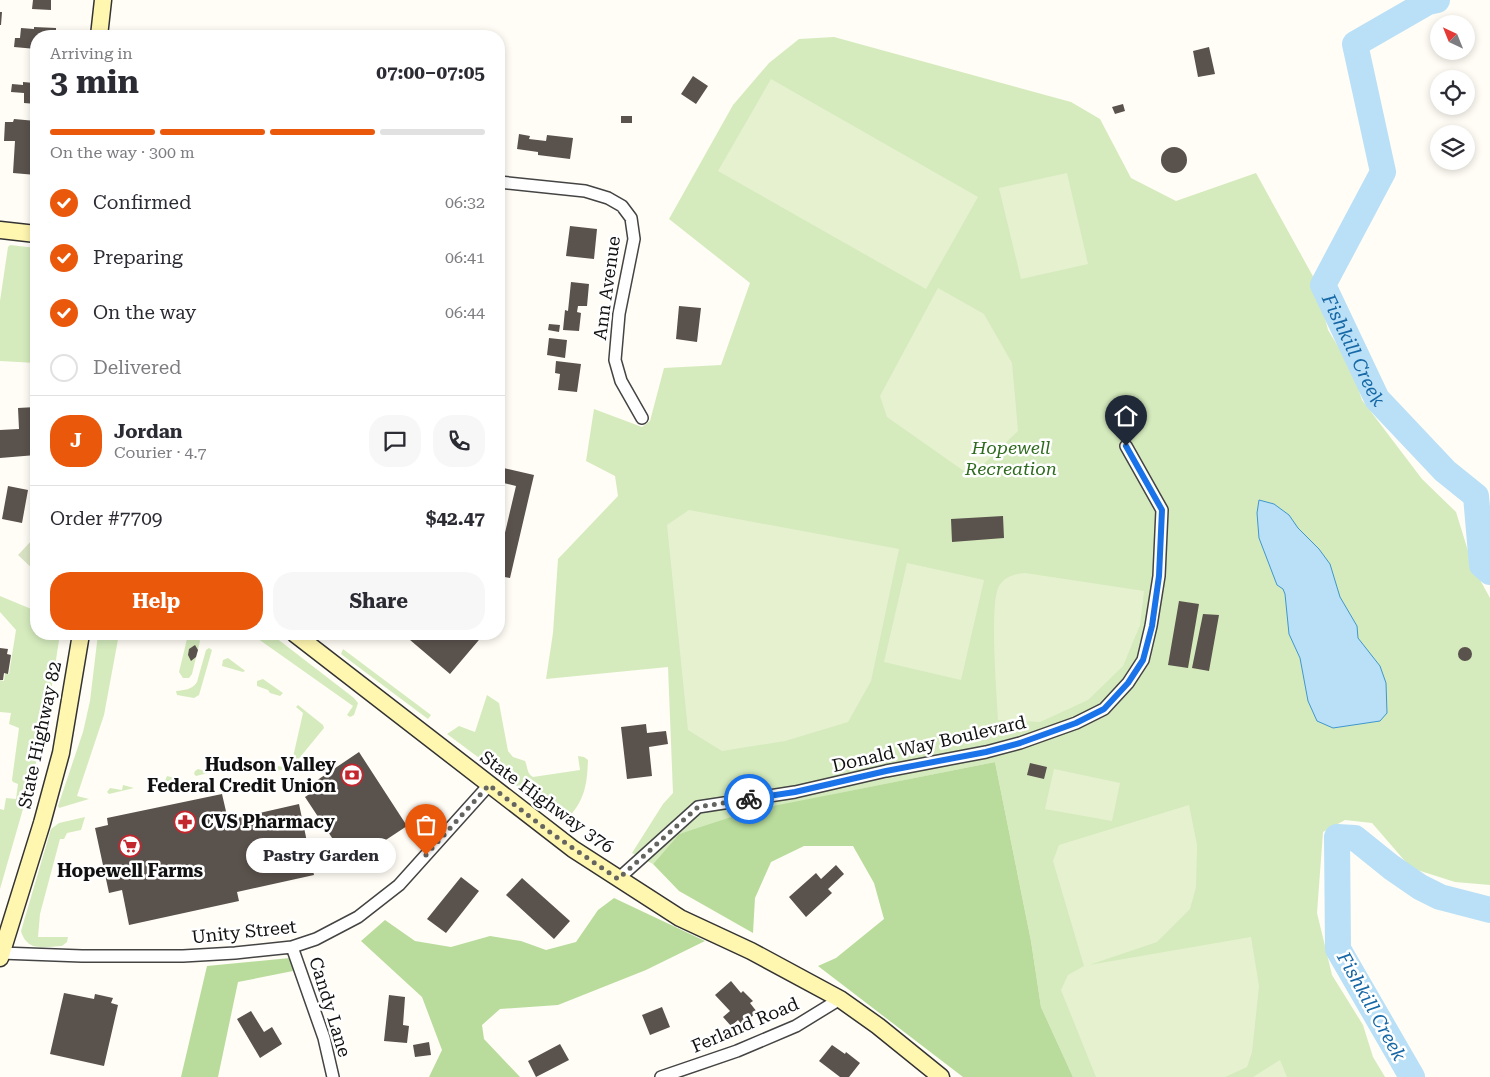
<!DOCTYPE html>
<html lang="en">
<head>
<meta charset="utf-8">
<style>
	:root { --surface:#fff; --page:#f7f7f7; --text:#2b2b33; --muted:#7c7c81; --line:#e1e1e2; --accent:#ea580c }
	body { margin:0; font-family:"Roboto Serif",serif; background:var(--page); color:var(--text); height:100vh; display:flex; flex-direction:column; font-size:19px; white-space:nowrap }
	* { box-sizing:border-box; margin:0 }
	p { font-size:16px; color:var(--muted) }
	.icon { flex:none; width:28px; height:28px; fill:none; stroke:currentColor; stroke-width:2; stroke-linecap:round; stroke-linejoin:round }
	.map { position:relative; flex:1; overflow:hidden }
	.details { position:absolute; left:30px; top:30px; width:475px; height:610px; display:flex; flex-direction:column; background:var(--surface); border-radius:20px; box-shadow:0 2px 8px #0003 }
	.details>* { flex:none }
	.needle { width:32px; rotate:317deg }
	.tools { position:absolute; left:1430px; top:15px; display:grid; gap:10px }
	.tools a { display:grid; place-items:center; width:45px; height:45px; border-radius:50%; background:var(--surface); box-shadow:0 2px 8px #0003; font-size:25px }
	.pin { position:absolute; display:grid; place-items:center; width:42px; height:42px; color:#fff; margin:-51px -21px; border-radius:50% 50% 50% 0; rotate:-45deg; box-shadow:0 0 5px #0007 }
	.pin .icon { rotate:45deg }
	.courier { position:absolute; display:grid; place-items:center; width:50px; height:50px; margin:-25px; border:4px solid #1a73e8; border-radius:50%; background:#fff; color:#222; box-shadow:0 1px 6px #0007 }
	.bubble { position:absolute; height:35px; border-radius:18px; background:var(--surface); box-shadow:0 2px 8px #0003; font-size:16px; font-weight:700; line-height:35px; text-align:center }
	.summary em { font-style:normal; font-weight:700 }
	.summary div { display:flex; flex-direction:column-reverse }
	.summary { display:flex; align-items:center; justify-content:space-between; height:85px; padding:0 20px }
	h1 { font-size:32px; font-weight:700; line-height:38px }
	.bar { display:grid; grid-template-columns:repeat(4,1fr); gap:8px 5px; align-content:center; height:60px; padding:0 20px }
	.bar i { height:6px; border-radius:4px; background:var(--line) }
	.bar .on { background:var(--accent) }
	.bar p { grid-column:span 4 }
	.line { display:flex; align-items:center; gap:12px; padding:0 20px; border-top:1px solid var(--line) }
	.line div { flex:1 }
	.round { display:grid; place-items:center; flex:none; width:52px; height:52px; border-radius:20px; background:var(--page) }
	ol { padding:0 20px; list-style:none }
	li { display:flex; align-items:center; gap:15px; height:55px }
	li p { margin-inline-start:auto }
	li .icon { padding:5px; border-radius:50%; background:var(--accent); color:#fff; stroke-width:4 }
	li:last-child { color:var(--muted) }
	li i { width:28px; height:28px; border:2px solid var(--line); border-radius:50% }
	.action { display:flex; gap:10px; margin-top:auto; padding:10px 20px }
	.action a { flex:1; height:58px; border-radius:20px; background:var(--accent); color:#fff; font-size:20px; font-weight:700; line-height:58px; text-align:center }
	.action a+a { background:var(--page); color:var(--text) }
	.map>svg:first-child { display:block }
	.green { fill:#d5ebbd }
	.forest { fill:#b9dc9c }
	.cemetery { fill:#d9e3c4 }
	.pitch { fill:#e6f2cf }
	.water { fill:#b9e0f7; stroke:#3f96cf }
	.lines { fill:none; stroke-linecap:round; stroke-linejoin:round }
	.river { stroke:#b9e0f7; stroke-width:26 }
	.building { fill:#5a524d }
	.minor-casing { stroke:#444; stroke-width:14 }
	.secondary-casing { stroke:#333; stroke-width:19 }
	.minor { stroke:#fff; stroke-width:11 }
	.secondary { stroke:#fff6b0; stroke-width:16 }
	.done { stroke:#646461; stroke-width:5; stroke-dasharray:0 9 }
	.route { stroke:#1a73e8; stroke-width:6 }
	.labels { text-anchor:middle; stroke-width:5; stroke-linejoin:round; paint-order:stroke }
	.street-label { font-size:18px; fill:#111; stroke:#fff }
	.park-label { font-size:18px; font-style:italic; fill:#2f6b1f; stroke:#fff }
	.poi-label { font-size:18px; font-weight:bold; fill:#111; stroke:#fff; text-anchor:end }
	.water-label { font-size:19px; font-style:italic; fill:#1768a6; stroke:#fff }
</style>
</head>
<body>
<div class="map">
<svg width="1490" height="1077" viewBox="0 0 1490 1077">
	<rect width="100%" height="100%" fill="#fffdf5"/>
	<!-- green -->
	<path class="green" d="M834 37 1071 102 1100 119 1131 178 1176 201 1256 173 1315 280 1328 330 1352 369 1362 400 1422 479 1456 512 1473 567 1490 598V885L1455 882 1411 868 1372 823 1345 820 1323 832 1317 913 1332 975 1363 1025 1373 1057 1385 1077H1073L1041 1007 1031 941 995 762 830 795 679 834 653 864 632 853 663 804 673 793 668 667 546 679 553 633 558 559 618 496 615 476 586 461 594 409 642 427 650 421 664 368 721 365 750 283 669 219 733 105 769 63 799 39Z
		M10 245 36 248V363L0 361V301L8 247Z
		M0 596 36 611V634H60L48 711 35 767 0 889V809L4 810 6 798 16 799 18 784 13 782 12 780 19 728 9 724 11 713 0 712V680L4 681 5 673 9 674 16 630 0 612Z
		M98 634H119L104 715 77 796 89 799 59 808 58 806 83 732 90 701Z
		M190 634H197L200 641 192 674 189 678H183L179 672 188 635Z
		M251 634H271L354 698 358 703 354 715 350 717 347 715 353 706Z
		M209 648 212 650 199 695 194 698 177 695 176 691C184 690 192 690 197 682L206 650Z
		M343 649 431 715 428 719 341 654Z
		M228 658 244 670 245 671 243 672 222 666 223 660Z
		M263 679 283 693 280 696 270 693 268 690 257 686V681Z
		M487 695 499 703 508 751 513 757 525 761C528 768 527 774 533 777L580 770 578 756 584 757 588 760C587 785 585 800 567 819L560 818 447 734 459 726 475 732Z
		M298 705 323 725 324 728 292 767 277 771 278 766 288 768 291 766 303 713 296 707Z
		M210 767 220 770 196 776 194 774 195 771 198 769 208 772Z
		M167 776 178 779 153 785 151 783 153 779 165 781Z
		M123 785 134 788 109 794 107 792 110 788 122 790Z
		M85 817 81 830 67 833 64 839H60L40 914 38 937H68L67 942 62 946C44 947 27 952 21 931L51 829 59 823Z"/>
	<!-- forest -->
	<path class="forest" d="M995 762 1031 941 1041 1007 1073 1077H963L818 966 836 958 884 919 874 883 853 846H804L771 862 755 898 753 933 679 891 653 864 679 834 753 810Z
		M614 898 705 941 646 970 558 1005 500 1009 482 1025 484 1039 520 1077H429L442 1050 422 997 361 941 385 920 415 941 451 947 490 936 521 941 546 950 576 942 598 910Z
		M290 958 293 971 238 982 218 1077H181L207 966Z"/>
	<!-- cemetery -->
	<path class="cemetery" d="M33 539 36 543V572L18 555Z"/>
	<!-- pitch -->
	<path class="pitch" d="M771 79 978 197 926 289 718 171Z
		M1067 173 1088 264 1021 279 999 188Z
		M938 288 984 314 1012 363 1018 431 971 476 887 417 880 396Z
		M689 510 899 549 871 681 848 722 785 741 722 751 688 730 667 525Z
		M907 563 984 580 961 680 884 662Z
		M1025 573 1144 591 1140 625 1123 666 1088 700 1040 722 998 720C997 695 989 604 999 586 1005 576 1014 574 1025 573Z
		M1054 769 1120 783 1112 821 1045 809Z
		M1189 805 1197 845 1196 887 1190 909 1157 942 1089 965 1251 937 1259 986 1252 1052 1247 1067 1225 1077H1096L1061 990 1068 975 1084 966 1053 861 1059 845Z
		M1280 1060 1287 1077H1253Z"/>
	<!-- water -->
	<path class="water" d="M1259 500 1274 504 1289 515 1298 528 1319 549 1330 564 1340 597 1357 626 1358 638 1380 666 1386 683 1387 713 1380 721 1333 728 1317 721 1308 701 1300 658 1289 634 1285 594 1283 589 1277 585 1259 538 1257 513Z"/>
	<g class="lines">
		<!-- river -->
		<g class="river">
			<path id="s1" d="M1437 0 1428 2 1355 44 1383 172 1323 285 1377 399 1445 471 1476 496 1482 565 1490 572"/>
			<path d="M1412 1077 1338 949 1337 837 1355 838 1391 867 1420 887 1440 897 1490 910"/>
		</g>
	</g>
	<!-- building -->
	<path class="building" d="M33 0H51V10L32 9Z
		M0 12H2L1 25H0Z
		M34 27 56 28V36H36V49L14 47 15 38H20L21 28 34 29Z
		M1209 47 1215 74 1198 77 1193 51Z
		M693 76 708 86 696 104 681 94Z
		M23 82 34 83 33 85H36V104L24 103V93L11 92 12 84 23 85Z
		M1123 104 1125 111 1115 114 1112 107Z
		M621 116H632V123H621Z
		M14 119 36 121V175L13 173 15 141H4L5 122H13Z
		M519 134 530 136 529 139 546 141 547 135 573 138 570 159 538 155V152L517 149Z
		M1161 160a13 13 0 1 1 26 0a13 13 0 1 1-26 0Z
		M570 226 597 229 594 259 566 256Z
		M571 282 589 284 587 306H578L577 312 581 313 579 331 563 330 565 310 568 311Z
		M679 306 701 308 697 342 676 339Z
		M549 324 560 325 559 332 548 330Z
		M549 338 567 340 565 358 547 355Z
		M556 361 581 364 577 392 558 390 560 374 555 373Z
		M36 407V455L0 458V430L19 429 18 408Z
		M499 467 534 475 510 578 499 576V558L516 486 499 482Z
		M8 486 28 490 22 523 2 519Z
		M1003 516 1004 538 952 542 951 519Z
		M1179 601 1199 604 1188 668 1168 665Z
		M1203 614 1219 615 1209 671 1192 668Z
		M403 634H484L450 674Z
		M195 645 198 650 196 657 191 661 188 655 189 649Z
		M1458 654a7 7 0 1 1 14 0a7 7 0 1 1-14 0Z
		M0 648 8 649 7 654 11 655 8 674 4 673 3 680H0Z
		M646 724 647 733 666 731 668 744 649 747 652 776 627 779 621 727Z
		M359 752 407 826 366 853 361 845 344 856 305 797 317 789 313 783Z
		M1030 763 1047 767 1044 779 1027 775Z
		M222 794 228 820 299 804 314 875 237 892 239 901 129 925 122 890 109 893 95 828 108 825 107 818Z
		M836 865 844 874 828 889 832 893 806 917 789 897 816 873 821 879Z
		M461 877 479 891 446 933 427 919Z
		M522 878 570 921 554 939 506 895Z
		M731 981 741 993 743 991 753 1001 750 1003 757 1012 742 1025 738 1020 731 1026 723 1017 730 1011 715 995Z
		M64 993 94 999 95 994 113 998 111 1003 118 1005 104 1066 50 1054Z
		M389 995 405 997 403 1025 409 1026 407 1043 384 1041Z
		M662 1007 670 1027 650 1035 642 1015Z
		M251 1011 264 1032 272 1027 282 1044 260 1058 237 1019Z
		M429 1042 431 1055 415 1057 413 1045Z
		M560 1044 569 1060 536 1077 528 1061Z
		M832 1045 845 1054 846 1052 860 1063 849 1077H840L819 1061Z"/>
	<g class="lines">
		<!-- minor casing -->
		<g class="minor-casing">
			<path id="minor" d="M499 182 585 191 608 198 622 206 631 218 634 239 619 314 615 360 621 381 642 418
				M618 879 698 807 795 792 886 771 986 752 1020 743 1076 723 1104 709 1128 683 1143 660 1151 626 1159 576 1162 510 1126 446
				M292 947 324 1038 333 1077
				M1 953 82 956H183L235 953 292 947 316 939 358 917 399 885 489 785
				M661 1077 737 1051 796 1026 840 999"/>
		</g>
		<!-- secondary casing -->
		<g class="secondary-casing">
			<path id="secondary" d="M99 36 103 0
				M0 230 36 234
				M295 634 573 849 680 918 751 951 840 999 878 1026 941 1077
				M0 958 42 823 61 753 81 634"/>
		</g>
		<!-- minor -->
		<use href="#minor" class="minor"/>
		<!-- secondary -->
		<use href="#secondary" class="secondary"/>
	</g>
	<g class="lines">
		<!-- done -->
		<path class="done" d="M426 855 489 785 551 833 618 879 698 807 749 799"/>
		<!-- route -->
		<path class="route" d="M749 799 795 792 886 771 986 752 1020 743 1076 723 1104 709 1128 683 1143 660 1152 626 1159 576 1162 510 1126 446"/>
	</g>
	<!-- icons -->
	<defs>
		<g id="bank-ring" transform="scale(1.125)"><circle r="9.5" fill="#fff" stroke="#c4262e" stroke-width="1.5"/><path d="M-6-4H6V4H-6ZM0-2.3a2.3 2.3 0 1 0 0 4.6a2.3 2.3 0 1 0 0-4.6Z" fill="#c4262e"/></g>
		<g id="pharmacy-ring" transform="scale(1.125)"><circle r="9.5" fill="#fff" stroke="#c4262e" stroke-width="1.5"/><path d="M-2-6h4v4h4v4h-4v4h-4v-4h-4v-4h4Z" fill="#c4262e"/></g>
		<g id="supermarket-ring" transform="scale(1.125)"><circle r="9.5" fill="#fff" stroke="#c4262e" stroke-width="1.5"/><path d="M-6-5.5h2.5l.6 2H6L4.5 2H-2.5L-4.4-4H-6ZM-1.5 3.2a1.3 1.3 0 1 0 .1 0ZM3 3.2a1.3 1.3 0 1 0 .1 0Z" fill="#c4262e"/></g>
	</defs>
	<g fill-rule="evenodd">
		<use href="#bank-ring" x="352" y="775"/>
		<use href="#pharmacy-ring" x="185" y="822"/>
		<use href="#supermarket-ring" x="130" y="846"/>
	</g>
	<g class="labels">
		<!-- street labels -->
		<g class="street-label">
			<text transform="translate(607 288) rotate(-82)" y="6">Ann Avenue</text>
			<text transform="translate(40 735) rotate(-78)" y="6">State Highway 82</text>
			<text transform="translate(929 744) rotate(-13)" y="6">Donald Way Boulevard</text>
			<text transform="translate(547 802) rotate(36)" y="6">State Highway 376</text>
			<text transform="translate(244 932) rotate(-6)" y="6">Unity Street</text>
			<text transform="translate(330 1007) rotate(73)" y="6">Candy Lane</text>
			<text transform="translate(745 1025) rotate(-23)" y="6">Ferland Road</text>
		</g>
		<!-- park labels -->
		<g class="park-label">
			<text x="1011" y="454">Hopewell<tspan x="1011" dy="21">Recreation</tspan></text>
		</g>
		<!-- poi labels -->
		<g class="poi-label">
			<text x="336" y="771">Hudson Valley<tspan x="336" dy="21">Federal Credit Union</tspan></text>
			<text x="201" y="828" text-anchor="start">CVS Pharmacy</text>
			<text x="130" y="877" text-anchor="middle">Hopewell Farms</text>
		</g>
		<!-- water labels -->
		<g class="water-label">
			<text dy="7" stroke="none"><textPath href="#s1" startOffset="424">Fishkill Creek</textPath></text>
			<text transform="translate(1372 1006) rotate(61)" y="7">Fishkill Creek</text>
		</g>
	</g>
</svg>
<div class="tools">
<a><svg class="needle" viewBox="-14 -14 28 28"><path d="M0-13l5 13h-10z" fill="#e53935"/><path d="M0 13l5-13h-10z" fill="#7c7c81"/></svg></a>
<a><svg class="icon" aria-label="locate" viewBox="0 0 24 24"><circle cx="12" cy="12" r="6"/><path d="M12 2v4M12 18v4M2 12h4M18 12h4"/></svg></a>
<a><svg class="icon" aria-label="layers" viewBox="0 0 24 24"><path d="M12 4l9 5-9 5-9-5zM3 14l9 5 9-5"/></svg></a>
</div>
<div class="pin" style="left:426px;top:855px;background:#ea580c"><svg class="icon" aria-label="bag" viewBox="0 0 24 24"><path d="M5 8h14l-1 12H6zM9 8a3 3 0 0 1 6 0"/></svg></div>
<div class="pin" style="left:1126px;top:446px;background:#1f2937"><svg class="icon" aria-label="home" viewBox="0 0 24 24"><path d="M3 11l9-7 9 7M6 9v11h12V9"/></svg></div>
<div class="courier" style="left:749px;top:799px"><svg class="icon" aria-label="bike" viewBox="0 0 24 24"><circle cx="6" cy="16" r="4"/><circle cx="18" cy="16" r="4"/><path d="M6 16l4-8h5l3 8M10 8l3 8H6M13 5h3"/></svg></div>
<div class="bubble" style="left:246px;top:838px;width:150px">Pastry Garden</div>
<section class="details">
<div class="summary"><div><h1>3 min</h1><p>Arriving in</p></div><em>07:00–07:05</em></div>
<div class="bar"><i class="on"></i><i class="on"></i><i class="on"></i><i></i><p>On the way · 300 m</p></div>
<ol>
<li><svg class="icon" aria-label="check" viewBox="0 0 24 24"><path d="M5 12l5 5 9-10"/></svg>Confirmed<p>06:32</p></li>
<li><svg class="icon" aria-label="check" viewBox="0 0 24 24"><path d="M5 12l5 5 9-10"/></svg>Preparing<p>06:41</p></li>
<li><svg class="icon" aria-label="check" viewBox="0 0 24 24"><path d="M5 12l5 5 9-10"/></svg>On the way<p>06:44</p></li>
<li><i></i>Delivered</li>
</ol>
<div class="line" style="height:90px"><b class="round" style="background:var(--accent);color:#fff">J</b><div><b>Jordan</b><p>Courier · 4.7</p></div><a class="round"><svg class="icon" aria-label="chat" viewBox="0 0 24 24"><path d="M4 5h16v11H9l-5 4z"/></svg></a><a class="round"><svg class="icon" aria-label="phone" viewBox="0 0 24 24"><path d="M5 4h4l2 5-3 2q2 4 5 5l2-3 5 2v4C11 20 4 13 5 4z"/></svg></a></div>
<div class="line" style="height:65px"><div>Order #7709</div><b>$42.47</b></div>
<div class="action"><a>Help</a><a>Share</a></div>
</section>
</div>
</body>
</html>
